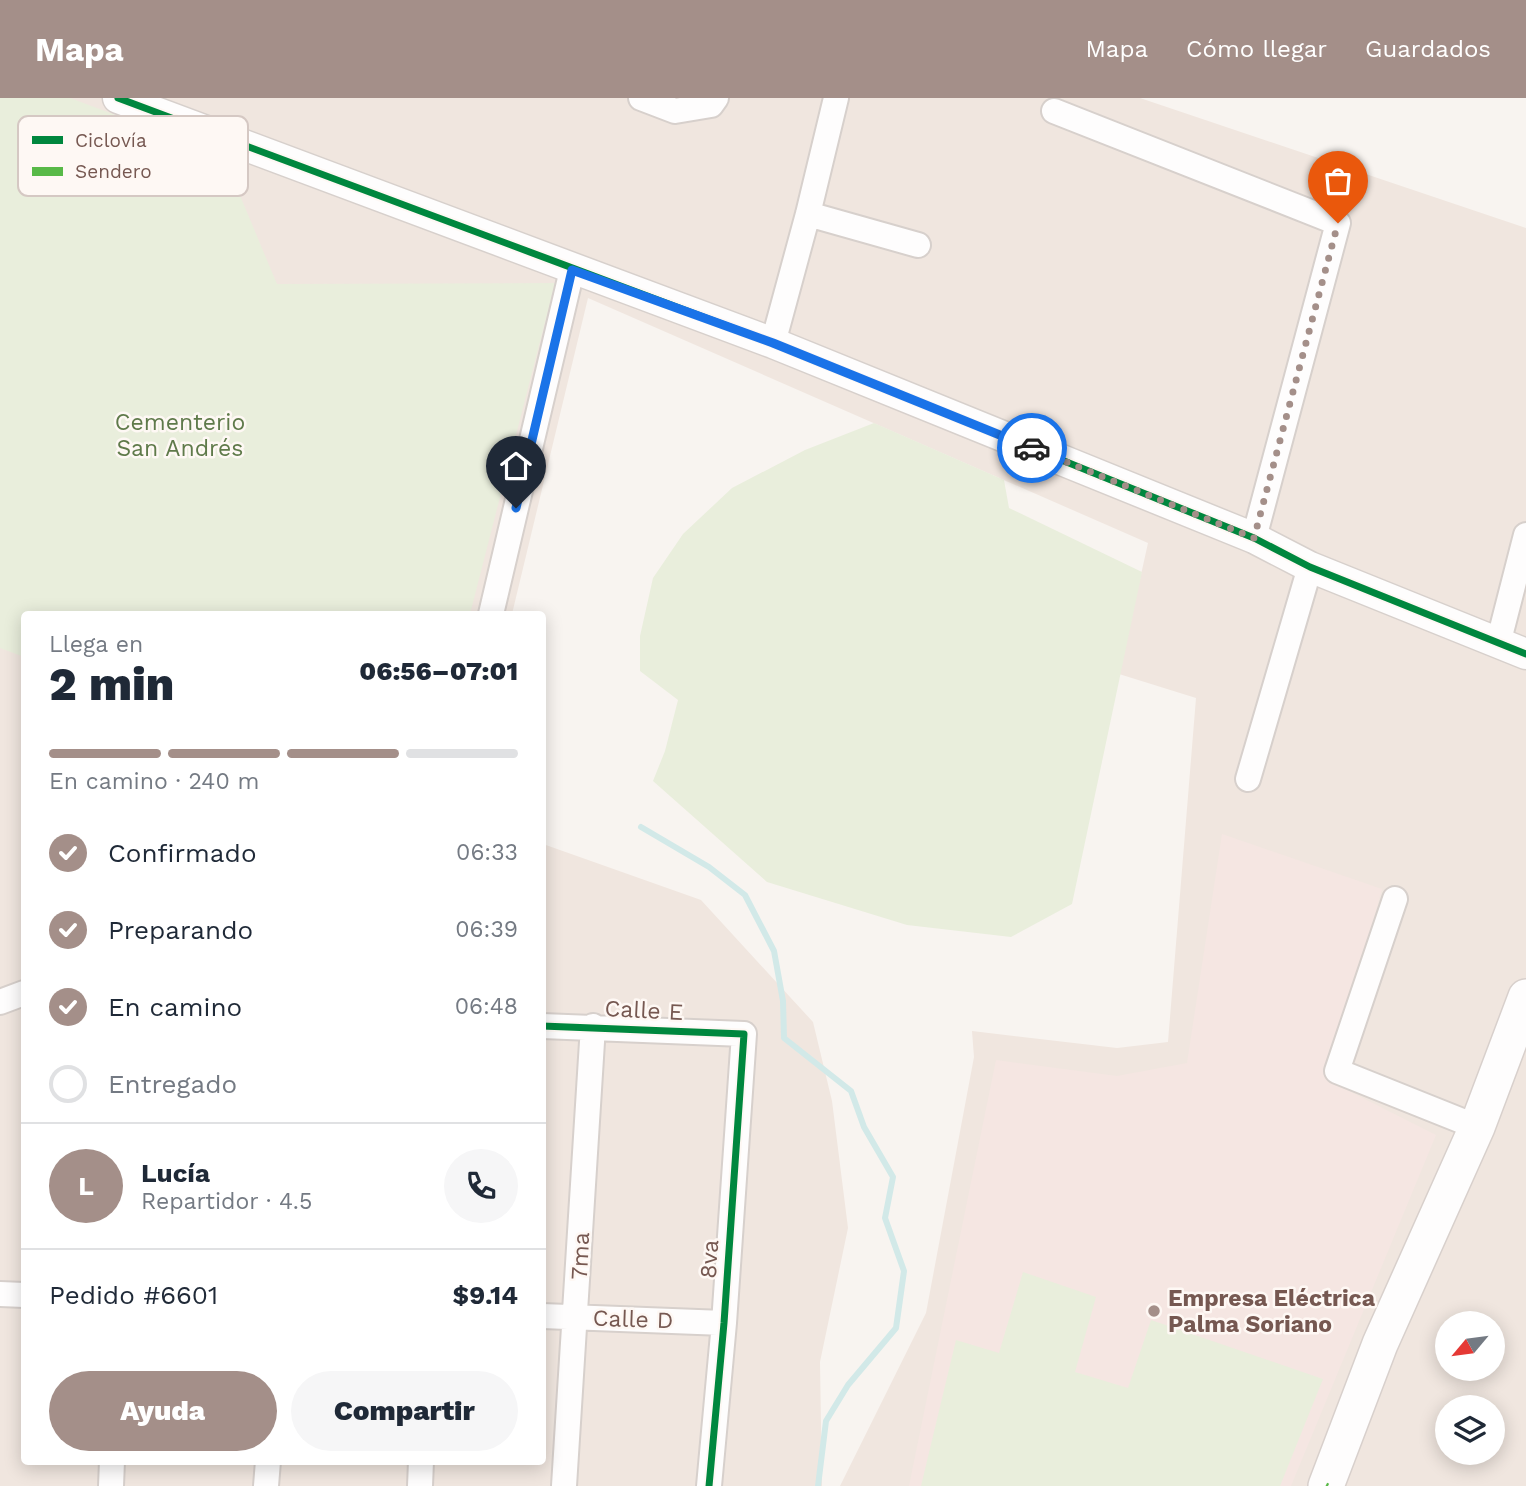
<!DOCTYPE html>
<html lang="es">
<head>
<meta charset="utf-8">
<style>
	:root { --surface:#fff; --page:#f6f6f7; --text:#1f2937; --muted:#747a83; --line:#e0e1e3; --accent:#a48f89 }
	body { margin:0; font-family:"Work Sans",sans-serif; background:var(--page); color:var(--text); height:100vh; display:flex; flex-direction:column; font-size:26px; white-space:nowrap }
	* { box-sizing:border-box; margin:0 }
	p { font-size:23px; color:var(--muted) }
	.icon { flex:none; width:38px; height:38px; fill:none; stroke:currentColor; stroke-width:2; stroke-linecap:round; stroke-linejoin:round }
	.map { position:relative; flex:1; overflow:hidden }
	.sheet { position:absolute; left:21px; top:513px; width:525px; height:854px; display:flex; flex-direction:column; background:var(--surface); border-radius:7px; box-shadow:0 4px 18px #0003 }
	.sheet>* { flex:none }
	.needle { width:46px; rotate:241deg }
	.controls { position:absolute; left:1435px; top:1213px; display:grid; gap:14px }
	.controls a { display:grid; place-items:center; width:70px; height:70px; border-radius:50%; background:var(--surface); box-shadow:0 4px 18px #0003; font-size:35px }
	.pin { position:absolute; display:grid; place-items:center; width:60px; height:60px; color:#fff; margin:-72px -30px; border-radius:50% 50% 50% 0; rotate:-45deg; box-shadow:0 0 7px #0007 }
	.pin .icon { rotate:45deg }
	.courier { position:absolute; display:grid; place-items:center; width:70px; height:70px; margin:-35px; border:5px solid #1a73e8; border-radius:50%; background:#fff; color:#222; box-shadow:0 2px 9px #0007 }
	.head em { font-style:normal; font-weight:800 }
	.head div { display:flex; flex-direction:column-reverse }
	.head { display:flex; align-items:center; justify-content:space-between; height:119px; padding:0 28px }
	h1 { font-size:46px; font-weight:800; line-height:52px }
	.bar { display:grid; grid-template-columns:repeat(4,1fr); gap:10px 7px; align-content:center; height:84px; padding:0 28px }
	.bar i { height:9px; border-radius:5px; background:var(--line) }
	.bar .on { background:var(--accent) }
	.bar p { grid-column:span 4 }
	.line { display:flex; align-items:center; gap:18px; padding:0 28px; border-top:2px solid var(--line) }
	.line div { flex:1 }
	.round { display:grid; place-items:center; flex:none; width:74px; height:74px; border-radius:37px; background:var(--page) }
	ol { padding:0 28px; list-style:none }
	li { display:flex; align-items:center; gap:21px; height:77px }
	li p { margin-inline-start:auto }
	li .icon { padding:7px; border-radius:50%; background:var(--accent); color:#fff; stroke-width:4 }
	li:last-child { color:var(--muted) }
	li i { width:38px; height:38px; border:4px solid var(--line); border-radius:50% }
	.cta { display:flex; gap:14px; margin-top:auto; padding:14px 28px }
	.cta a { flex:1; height:80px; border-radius:42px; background:var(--accent); color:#fff; font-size:28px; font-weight:800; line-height:80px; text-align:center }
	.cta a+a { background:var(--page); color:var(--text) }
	header { display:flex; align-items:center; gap:42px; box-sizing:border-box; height:98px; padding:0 35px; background:var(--accent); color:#fff }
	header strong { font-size:33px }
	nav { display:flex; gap:38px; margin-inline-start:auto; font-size:24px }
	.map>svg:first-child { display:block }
	.residential { fill:#f0e6df; fill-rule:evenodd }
	.commercial { fill:#f5e6e2 }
	.green { fill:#e9eedc }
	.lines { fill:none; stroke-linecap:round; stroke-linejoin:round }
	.stream { stroke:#d2e9e8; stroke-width:6 }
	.minor-casing { stroke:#d7d0cc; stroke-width:28 }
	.tertiary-casing { stroke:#d7d0cc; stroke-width:33 }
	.secondary-casing { stroke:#d8d0cc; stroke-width:38 }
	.minor { stroke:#fefdfd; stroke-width:24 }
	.tertiary { stroke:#fefdfd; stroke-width:30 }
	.secondary { stroke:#fefdfd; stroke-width:35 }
	.quiet { stroke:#58b947; stroke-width:5; stroke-dasharray:10 5; stroke-linecap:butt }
	.cycleway-casing { stroke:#fef8f4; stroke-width:11 }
	.cycleway { stroke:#00873e; stroke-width:7 }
	.done { stroke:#a48f89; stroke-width:7; stroke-dasharray:0 12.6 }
	.route { stroke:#1a73e8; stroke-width:9 }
	.poi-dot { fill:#a48f89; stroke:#fef8f4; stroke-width:2.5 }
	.labels { text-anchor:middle; stroke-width:5; stroke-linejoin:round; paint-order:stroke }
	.park-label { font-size:23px; fill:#5f7a4a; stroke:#fef8f4 }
	.street-label { font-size:23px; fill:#765851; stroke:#fef8f4 }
	.poi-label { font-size:23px; font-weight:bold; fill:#765851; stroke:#fef8f4; text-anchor:start }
	.key { fill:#fef8f4; stroke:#d5c8c3; stroke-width:2 }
	.key-label { font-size:19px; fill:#765851 }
</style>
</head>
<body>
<header>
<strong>Mapa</strong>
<nav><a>Mapa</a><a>Cómo llegar</a><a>Guardados</a></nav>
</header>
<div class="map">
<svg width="1526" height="1388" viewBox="0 0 1526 1388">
	<rect width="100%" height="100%" fill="#f8f4f0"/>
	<!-- residential -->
	<path class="residential" d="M0 0H1140L1526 130V1388H840L926 1215 974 959 972 933 1117 950 1168 944 1196 600 1119 576 1148 445 588 200 512 516H24V1363H542L543 746 701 802 813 924 832 1003 848 1130 820 1264 822 1388H0ZM1447 1225H1493V1270H1447ZM1447 1309H1493V1354H1447Z"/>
	<!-- commercial -->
	<path class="commercial" d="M1222 736 1382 791 1329 983 1436 1037 1291 1388H909L996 962 1117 978 1187 965Z"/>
	<!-- green -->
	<path class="green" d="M0 0H70L223 57 277 186 555 185 470 516H24V559L0 550Z
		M874 325 1004 382 1009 410 1142 474 1072 806 1011 839 907 827 767 784 653 683 665 653 678 602 640 573V538L653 480 683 436 732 390 805 352Z
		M1023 1174 1096 1199 1075 1274 1128 1290 1151 1222 1323 1281 1280 1388H921L956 1242 999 1255Z"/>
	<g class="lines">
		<!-- stream -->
		<path class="stream" d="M641 729 709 769 745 797 774 853 783 903 784 940 851 993 864 1029 893 1079 885 1120 904 1173 896 1230 848 1287 826 1323 818 1388"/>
		<!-- minor casing -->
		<g class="minor-casing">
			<path id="minor" d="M641 0 675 13 711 7 716 0
				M1054 13 1338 125 1254 440
				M808 116 918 147
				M773 245 808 116 836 0
				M491 516 572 172
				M1498 546 1526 437
				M1248 681 1310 469
				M1395 801 1337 973 1477 1029
				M0 904 24 895
				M542 928 744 936 724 1225 709 1388
				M0 1196 24 1197
				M542 1218 724 1225
				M111 1388 112 1363
				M266 1388 268 1363
				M420 1388 421 1363
				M564 1388 593 928"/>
		</g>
		<!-- tertiary casing -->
		<g class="tertiary-casing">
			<path id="tertiary" d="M118 0 773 245 1254 440 1310 469 1526 556"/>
		</g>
		<!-- secondary casing -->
		<g class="secondary-casing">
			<path id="secondary" d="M1326 1388 1380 1246 1477 1029 1526 899"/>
		</g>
		<!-- minor -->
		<use href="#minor" class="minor"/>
		<!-- tertiary -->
		<use href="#tertiary" class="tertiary"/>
		<!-- secondary -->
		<use href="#secondary" class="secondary"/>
		<!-- quiet -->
		<path class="quiet" d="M1326 1387 1328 1388"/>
		<!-- cycleway casing -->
		<g class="cycleway-casing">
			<path id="cycleway" d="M118 0 773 245 1254 440 1310 469 1526 556
				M542 928 744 936 724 1225 709 1388"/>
		</g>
		<!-- cycleway -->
		<use href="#cycleway" class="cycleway"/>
	</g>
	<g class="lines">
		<!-- done -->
		<path class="done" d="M1032 350 1254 440 1338 125"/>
		<!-- route -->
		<path class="route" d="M516 410 572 172 773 245 1032 350"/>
	</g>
	<!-- markers -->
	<circle class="poi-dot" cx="1154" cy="1213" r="7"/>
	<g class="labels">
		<!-- park labels -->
		<g class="park-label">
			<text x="180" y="332">Cementerio<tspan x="180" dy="26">San Andrés</tspan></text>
		</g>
		<!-- street labels -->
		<g class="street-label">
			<text transform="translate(644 912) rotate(3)" y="8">Calle E</text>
			<text transform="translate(580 1158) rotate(-87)" y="8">7ma</text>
			<text transform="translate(709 1161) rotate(-86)" y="8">8va</text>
			<text transform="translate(633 1221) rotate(2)" y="8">Calle D</text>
		</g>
		<!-- poi labels -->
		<g class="poi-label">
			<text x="1168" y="1208">Empresa Eléctrica<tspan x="1168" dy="26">Palma Soriano</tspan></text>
		</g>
	</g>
	<!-- legend -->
	<rect x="18" y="18" width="230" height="80" rx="10" class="key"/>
	<rect x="32" y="38" width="31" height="8" fill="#00873e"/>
	<rect x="32" y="69" width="31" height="9" fill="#58b947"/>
	<g class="key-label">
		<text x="75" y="49">Ciclovía</text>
		<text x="75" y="80">Sendero</text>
	</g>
</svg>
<div class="controls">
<a><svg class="needle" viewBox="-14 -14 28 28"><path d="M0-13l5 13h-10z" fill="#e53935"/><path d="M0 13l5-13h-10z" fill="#747a83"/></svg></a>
<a><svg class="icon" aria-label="layers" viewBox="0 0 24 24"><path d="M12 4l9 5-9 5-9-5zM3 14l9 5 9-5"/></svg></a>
</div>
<div class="pin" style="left:1338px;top:125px;background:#ea580c"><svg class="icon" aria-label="bag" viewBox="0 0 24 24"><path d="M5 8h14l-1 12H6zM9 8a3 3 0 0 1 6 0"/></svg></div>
<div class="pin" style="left:516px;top:410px;background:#1f2937"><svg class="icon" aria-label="home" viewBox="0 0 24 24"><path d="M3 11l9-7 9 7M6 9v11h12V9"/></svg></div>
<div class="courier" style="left:1032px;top:350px"><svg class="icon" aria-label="car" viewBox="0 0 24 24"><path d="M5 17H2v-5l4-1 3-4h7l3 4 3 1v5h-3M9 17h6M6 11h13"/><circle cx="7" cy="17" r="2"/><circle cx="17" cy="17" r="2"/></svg></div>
<section class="sheet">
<div class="head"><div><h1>2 min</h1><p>Llega en</p></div><em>06:56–07:01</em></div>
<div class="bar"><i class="on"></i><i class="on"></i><i class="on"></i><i></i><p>En camino · 240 m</p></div>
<ol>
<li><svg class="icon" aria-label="check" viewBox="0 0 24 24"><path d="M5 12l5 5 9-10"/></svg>Confirmado<p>06:33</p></li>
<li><svg class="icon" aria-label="check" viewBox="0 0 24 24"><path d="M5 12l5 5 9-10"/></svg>Preparando<p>06:39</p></li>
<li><svg class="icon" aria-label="check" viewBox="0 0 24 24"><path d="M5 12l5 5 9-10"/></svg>En camino<p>06:48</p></li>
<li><i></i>Entregado</li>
</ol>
<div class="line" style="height:126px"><b class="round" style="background:var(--accent);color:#fff">L</b><div><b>Lucía</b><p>Repartidor · 4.5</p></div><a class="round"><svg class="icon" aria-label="phone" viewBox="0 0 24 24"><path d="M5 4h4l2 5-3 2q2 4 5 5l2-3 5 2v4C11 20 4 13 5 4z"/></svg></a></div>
<div class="line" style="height:91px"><div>Pedido #6601</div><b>$9.14</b></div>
<div class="cta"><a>Ayuda</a><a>Compartir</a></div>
</section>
</div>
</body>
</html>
